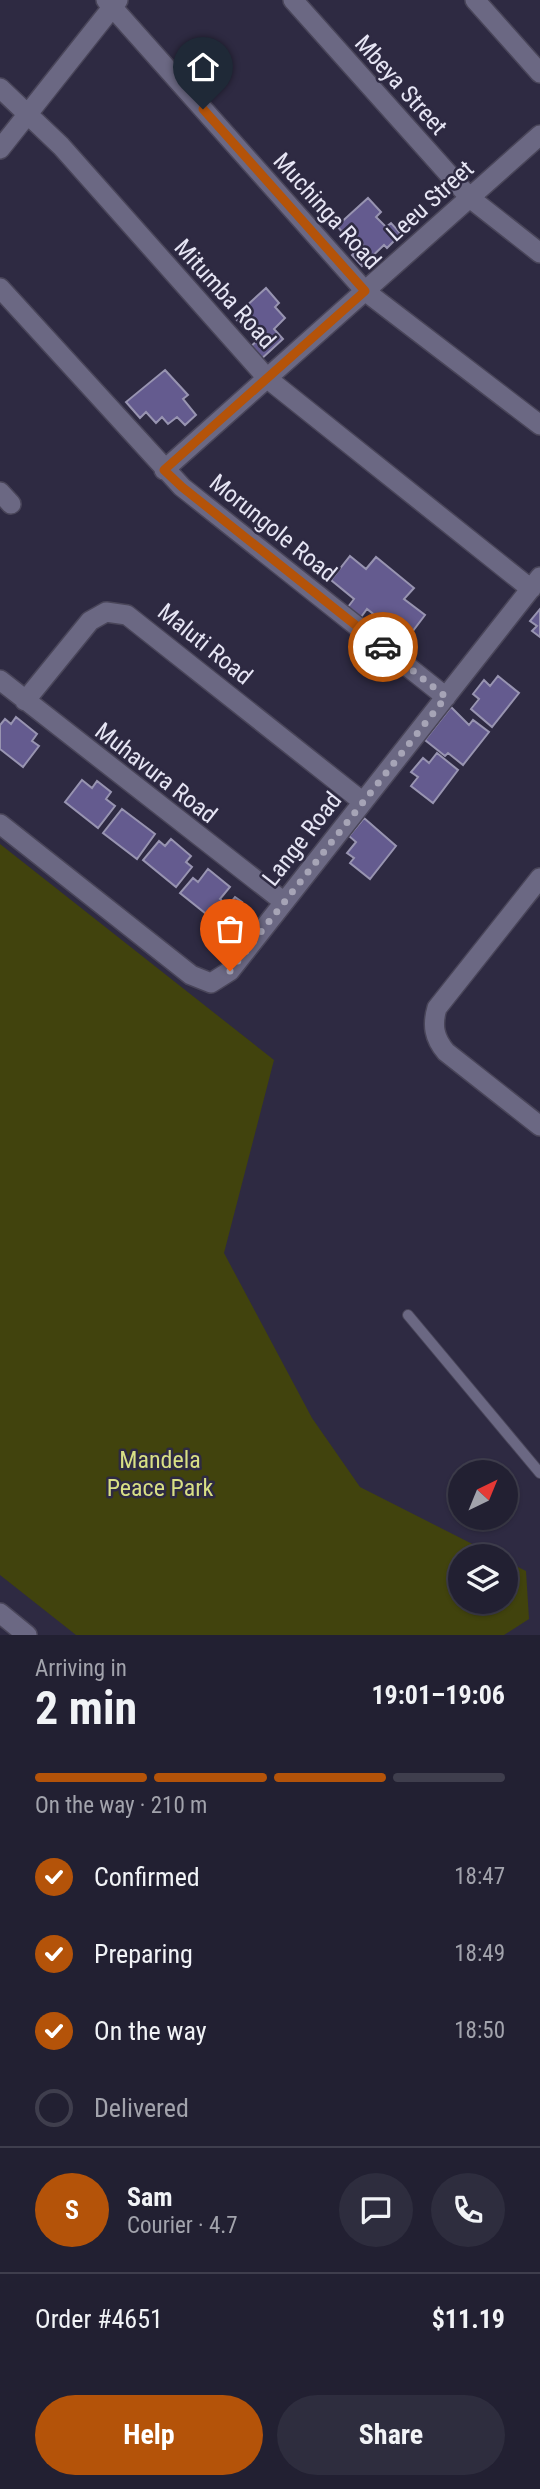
<!DOCTYPE html>
<html lang="en">
<head>
<meta charset="utf-8">
<style>
	:root { --surface:#222032; --page:#2e2d3e; --text:#f1f3f6; --muted:#a2a3ac; --line:#3f3e4d; --accent:#b45309 }
	body { margin:0; font-family:"Roboto Condensed",sans-serif; background:var(--page); color:var(--text); height:100vh; display:flex; flex-direction:column; font-size:26px; white-space:nowrap }
	* { box-sizing:border-box; margin:0 }
	p { font-size:23px; color:var(--muted) }
	.icon { flex:none; width:38px; height:38px; fill:none; stroke:currentColor; stroke-width:2; stroke-linecap:round; stroke-linejoin:round }
	.map { position:relative; height:1635px; overflow:hidden }
	.details { display:flex; flex-direction:column; background:var(--surface); flex:1 }
	.details>* { flex:none }
	.needle { width:46px; rotate:43deg }
	.buttons { position:absolute; left:448px; top:1460px; display:grid; gap:14px }
	.buttons a { display:grid; place-items:center; width:70px; height:70px; border-radius:50%; background:var(--surface); box-shadow:0 2px 5px #0004,0 0 0 2px var(--line); font-size:35px }
	.pin { position:absolute; display:grid; place-items:center; width:60px; height:60px; color:#fff; margin:-72px -30px; border-radius:50% 50% 50% 0; rotate:-45deg; box-shadow:0 0 7px #0007 }
	.pin .icon { rotate:45deg }
	.courier { position:absolute; display:grid; place-items:center; width:70px; height:70px; margin:-35px; border:5px solid #b45309; border-radius:50%; background:#fff; color:#222; box-shadow:0 2px 9px #0007 }
	.summary em { font-style:normal; font-weight:700 }
	.summary div { display:flex; flex-direction:column-reverse }
	.summary { display:flex; align-items:center; justify-content:space-between; height:119px; padding:0 35px }
	h1 { font-size:46px; font-weight:700; line-height:52px }
	.bar { display:grid; grid-template-columns:repeat(4,1fr); gap:10px 7px; align-content:center; height:84px; padding:0 35px }
	.bar i { height:9px; border-radius:5px; background:var(--line) }
	.bar .current { background:var(--accent) }
	.bar p { grid-column:span 4 }
	.line { display:flex; align-items:center; gap:18px; padding:0 35px; border-top:2px solid var(--line) }
	.line div { flex:1 }
	.round { display:grid; place-items:center; flex:none; width:74px; height:74px; border-radius:37px; background:var(--page) }
	ol { padding:0 35px; list-style:none }
	li { display:flex; align-items:center; gap:21px; height:77px }
	li p { margin-inline-start:auto }
	li .icon { padding:7px; border-radius:50%; background:var(--accent); color:#fff; stroke-width:4 }
	li:last-child { color:var(--muted) }
	li i { width:38px; height:38px; border:4px solid var(--line); border-radius:50% }
	.action { display:flex; gap:14px; margin-top:auto; padding:14px 35px }
	.action a { flex:1; height:80px; border-radius:42px; background:var(--accent); color:#fff; font-size:28px; font-weight:700; line-height:80px; text-align:center }
	.action a+a { background:var(--page); color:var(--text) }
	.map>svg:first-child { display:block }
	.green { fill:#41430d }
	.building { fill:#645b8f; stroke:#9894b1; stroke-width:2 }
	.lines { fill:none; stroke-linecap:round; stroke-linejoin:round }
	.service-casing { stroke:#494559; stroke-width:12 }
	.minor-casing { stroke:#494559; stroke-width:22 }
	.service { stroke:#6b6883; stroke-width:10 }
	.minor { stroke:#6b6883; stroke-width:19 }
	.done { stroke:#a6a4b6; stroke-width:7; stroke-dasharray:0 12.6 }
	.route { stroke:#b45309; stroke-width:9 }
	.labels { text-anchor:middle; stroke-width:5; stroke-linejoin:round; paint-order:stroke }
	.street-label { font-size:24px; fill:#e6e5f4; stroke:#2e2a42 }
	.park-label { font-size:24px; fill:#d8df85; stroke:#2e2a42 }
</style>
</head>
<body>
<div class="map">
<svg width="540" height="1635" viewBox="0 0 540 1635">
	<rect width="100%" height="100%" fill="#2e2a42"/>
	<!-- green -->
	<path class="green" d="M0 844 274 1060 224 1253 312 1418 360 1487 496 1556H460V1601H506V1561L526 1571 529 1619 504 1635H76L0 1575Z"/>
	<!-- building -->
	<path class="building" d="M368 198 381 212 376 217 386 227 391 223 401 234 387 248 384 245 362 266 352 255 363 245 355 236 350 241 337 226Z
		M266 288 279 303 275 307 285 318 274 329 283 339 259 361 248 349 261 337 252 327 247 331 234 317Z
		M165 370 188 395 183 399 196 415 185 425 177 417 168 424 162 417 156 423 146 412 140 418 126 402Z
		M350 556 366 569 376 557 414 588 404 599 425 615 406 640 367 609 361 617 348 607 354 599 331 580Z
		M540 609V637L532 631 537 626 530 621Z
		M498 676 519 693 492 727 471 709 479 699 473 694 484 680 490 686Z
		M451 707 469 725 473 720 489 732 463 765 448 753 445 756 425 740Z
		M16 717 37 734 32 741 39 746 23 767 0 749V725L5 719 11 724Z
		M437 753 458 770 433 803 411 786 418 777 411 772 423 758 429 763Z
		M82 780 92 788 97 781 111 792 106 799 115 806 98 828 65 802Z
		M122 809 155 834 137 859 103 833Z
		M364 818 396 846 370 879 350 863 354 858 347 853 356 842 349 836Z
		M171 839 191 856 186 862 192 867 176 887 143 860 159 841 165 846Z
		M208 869 230 887 220 899 227 905 215 921 180 893 193 878 198 882Z
		M235 897 242 902 237 908 247 916 230 937 235 940 226 951 205 934Z"/>
	<g class="lines">
		<!-- service casing -->
		<g class="service-casing">
			<path id="service" d="M408 1315 540 1473"/>
		</g>
		<!-- minor casing -->
		<g class="minor-casing">
			<path id="minor" d="M106 0 365 291 540 425
				M293 0 470 198 540 253
				M475 0 540 73
				M0 88 61 146 268 379 531 589
				M0 149 118 0
				M0 288 182 487 446 697
				M164 470 540 135
				M0 492 11 504
				M0 680 284 902
				M25 701 90 621 106 612 127 615 363 802
				M0 824 191 975 211 983 230 971 540 577
				M540 878 437 1008C432 1025 434 1038 446 1052L540 1126
				M0 1613 27 1635"/>
		</g>
		<!-- service -->
		<use href="#service" class="service"/>
		<!-- minor -->
		<use href="#minor" class="minor"/>
	</g>
	<g class="lines">
		<!-- done -->
		<path class="done" d="M230 971 446 697 383 647"/>
		<!-- route -->
		<path class="route" d="M203 109 365 291 164 470 182 487 383 647"/>
	</g>
	<g class="labels">
		<!-- street labels -->
		<g class="street-label">
			<text transform="translate(401 85) rotate(48)" y="8">Mbeya Street</text>
			<text transform="translate(430 201) rotate(-42)" y="8">Leeu Street</text>
			<text transform="translate(327 211) rotate(48)" y="8">Muchinga Road</text>
			<text transform="translate(225 294) rotate(48)" y="8">Mitumba Road</text>
			<text transform="translate(273 528) rotate(39)" y="8">Morungole Road</text>
			<text transform="translate(205 644) rotate(39)" y="8">Maluti Road</text>
			<text transform="translate(156 773) rotate(38)" y="8">Muhavura Road</text>
			<text transform="translate(302 839) rotate(-52)" y="8">Lange Road</text>
		</g>
		<!-- park labels -->
		<g class="park-label">
			<text x="160" y="1468">Mandela<tspan x="160" dy="28">Peace Park</tspan></text>
		</g>
	</g>
</svg>
<div class="buttons">
<a><svg class="needle" viewBox="-14 -14 28 28"><path d="M0-13l5 13h-10z" fill="#e53935"/><path d="M0 13l5-13h-10z" fill="#a2a3ac"/></svg></a>
<a><svg class="icon" aria-label="layers" viewBox="0 0 24 24"><path d="M12 4l9 5-9 5-9-5zM3 14l9 5 9-5"/></svg></a>
</div>
<div class="pin" style="left:230px;top:971px;background:#ea580c"><svg class="icon" aria-label="bag" viewBox="0 0 24 24"><path d="M5 8h14l-1 12H6zM9 8a3 3 0 0 1 6 0"/></svg></div>
<div class="pin" style="left:203px;top:109px;background:#1f2937"><svg class="icon" aria-label="home" viewBox="0 0 24 24"><path d="M3 11l9-7 9 7M6 9v11h12V9"/></svg></div>
<div class="courier" style="left:383px;top:647px"><svg class="icon" aria-label="car" viewBox="0 0 24 24"><path d="M5 17H2v-5l4-1 3-4h7l3 4 3 1v5h-3M9 17h6M6 11h13"/><circle cx="7" cy="17" r="2"/><circle cx="17" cy="17" r="2"/></svg></div>
</div>
<section class="details">
<div class="summary"><div><h1>2 min</h1><p>Arriving in</p></div><em>19:01–19:06</em></div>
<div class="bar"><i class="current"></i><i class="current"></i><i class="current"></i><i></i><p>On the way · 210 m</p></div>
<ol>
<li><svg class="icon" aria-label="check" viewBox="0 0 24 24"><path d="M5 12l5 5 9-10"/></svg>Confirmed<p>18:47</p></li>
<li><svg class="icon" aria-label="check" viewBox="0 0 24 24"><path d="M5 12l5 5 9-10"/></svg>Preparing<p>18:49</p></li>
<li><svg class="icon" aria-label="check" viewBox="0 0 24 24"><path d="M5 12l5 5 9-10"/></svg>On the way<p>18:50</p></li>
<li><i></i>Delivered</li>
</ol>
<div class="line" style="height:126px"><b class="round" style="background:var(--accent);color:#fff">S</b><div><b>Sam</b><p>Courier · 4.7</p></div><a class="round"><svg class="icon" aria-label="chat" viewBox="0 0 24 24"><path d="M4 5h16v11H9l-5 4z"/></svg></a><a class="round"><svg class="icon" aria-label="phone" viewBox="0 0 24 24"><path d="M5 4h4l2 5-3 2q2 4 5 5l2-3 5 2v4C11 20 4 13 5 4z"/></svg></a></div>
<div class="line" style="height:91px"><div>Order #4651</div><b>$11.19</b></div>
<div class="action"><a>Help</a><a>Share</a></div>
</section>
</body>
</html>
